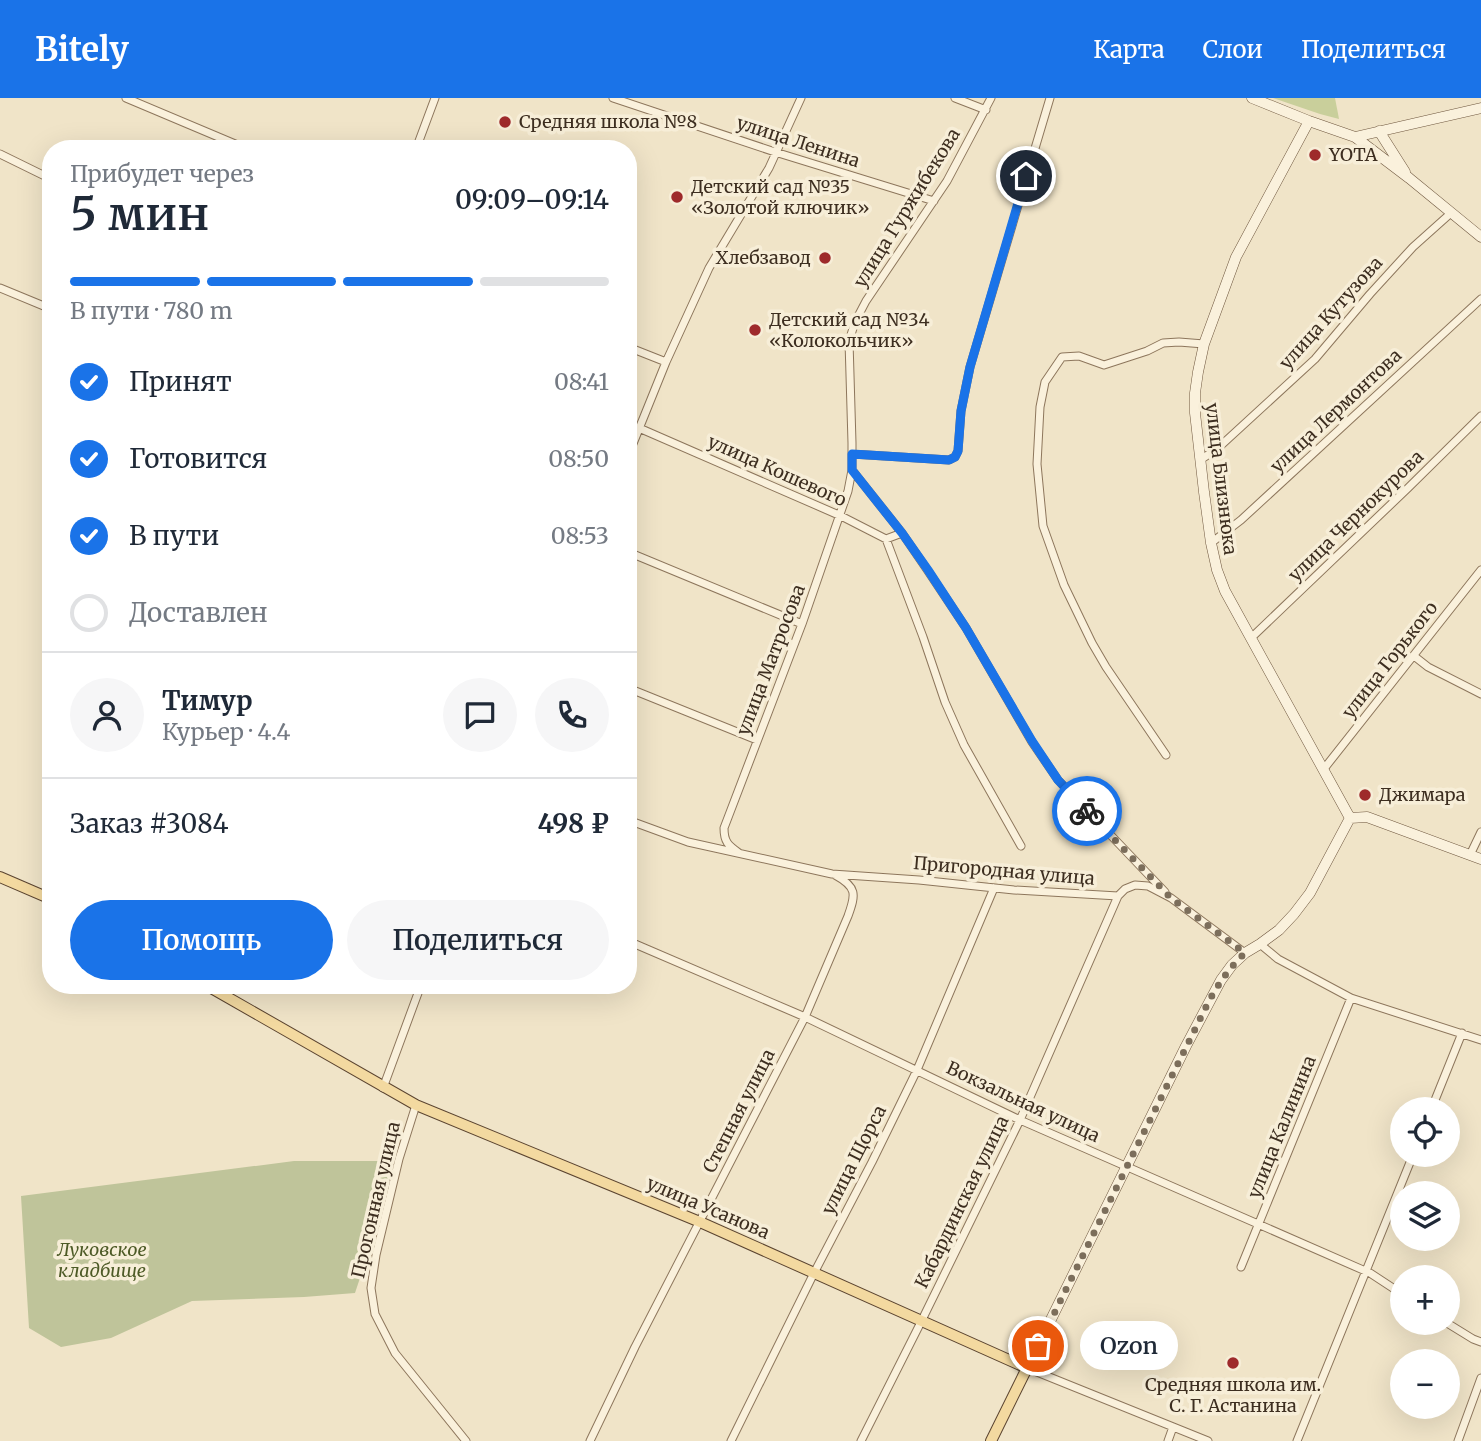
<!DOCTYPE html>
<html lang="ru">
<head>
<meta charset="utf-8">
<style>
	:root { --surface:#fff; --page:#f6f6f7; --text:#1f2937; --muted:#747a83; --line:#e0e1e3; --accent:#1a73e8 }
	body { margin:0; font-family:Merriweather,serif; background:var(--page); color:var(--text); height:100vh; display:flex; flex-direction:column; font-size:26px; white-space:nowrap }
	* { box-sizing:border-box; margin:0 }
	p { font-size:23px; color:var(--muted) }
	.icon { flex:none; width:38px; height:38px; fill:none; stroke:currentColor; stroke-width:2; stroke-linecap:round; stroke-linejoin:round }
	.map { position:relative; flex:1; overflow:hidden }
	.side { position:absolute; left:42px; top:42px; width:595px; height:854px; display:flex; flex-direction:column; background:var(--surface); border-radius:28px; box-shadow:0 7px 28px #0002 }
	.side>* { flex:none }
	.tools { position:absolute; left:1390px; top:999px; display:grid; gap:14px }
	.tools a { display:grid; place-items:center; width:70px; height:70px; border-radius:50%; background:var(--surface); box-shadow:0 7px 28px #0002; font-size:35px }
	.pin { position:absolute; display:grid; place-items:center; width:60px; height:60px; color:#fff; margin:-30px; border:4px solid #fff; border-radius:50%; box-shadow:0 2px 7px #0007 }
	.courier { position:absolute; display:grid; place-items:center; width:70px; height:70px; margin:-35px; border:5px solid #1a73e8; border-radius:50%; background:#fff; color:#222; box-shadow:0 2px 9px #0007 }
	.bubble { position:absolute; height:49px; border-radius:24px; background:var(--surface); box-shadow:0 7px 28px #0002; font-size:23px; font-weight:600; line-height:49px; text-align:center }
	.headline em { font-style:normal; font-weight:600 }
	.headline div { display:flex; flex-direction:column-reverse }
	.headline { display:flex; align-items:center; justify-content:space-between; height:119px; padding:0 28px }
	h1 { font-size:46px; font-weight:600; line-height:52px }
	.bar { display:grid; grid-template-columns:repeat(4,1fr); gap:10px 7px; align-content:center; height:84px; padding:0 28px }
	.bar i { height:9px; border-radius:5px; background:var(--line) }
	.bar .current { background:var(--accent) }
	.bar p { grid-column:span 4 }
	.line { display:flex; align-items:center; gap:18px; padding:0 28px; border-top:2px solid var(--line) }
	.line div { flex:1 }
	.round { display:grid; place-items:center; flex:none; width:74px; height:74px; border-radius:37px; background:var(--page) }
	ol { padding:0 28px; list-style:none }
	li { display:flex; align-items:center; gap:21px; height:77px }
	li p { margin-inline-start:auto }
	li .icon { padding:7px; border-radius:50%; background:var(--accent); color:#fff; stroke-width:4 }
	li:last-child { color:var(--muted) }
	li i { width:38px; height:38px; border:4px solid var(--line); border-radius:50% }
	.button { display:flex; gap:14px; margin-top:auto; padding:14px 28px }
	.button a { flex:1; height:80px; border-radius:42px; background:var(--accent); color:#fff; font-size:28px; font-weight:600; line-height:80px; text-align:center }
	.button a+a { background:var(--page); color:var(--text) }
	header { display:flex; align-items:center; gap:42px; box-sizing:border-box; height:98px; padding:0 35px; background:var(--accent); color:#fff }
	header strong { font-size:33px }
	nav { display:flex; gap:38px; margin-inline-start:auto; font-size:24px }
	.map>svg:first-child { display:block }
	.green { fill:#c9cf9b }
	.cemetery { fill:#bfc49a }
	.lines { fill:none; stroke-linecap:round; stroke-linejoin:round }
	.street-casing { stroke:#8d765c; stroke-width:9 }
	.secondary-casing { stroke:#6f573f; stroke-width:11 }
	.primary-casing { stroke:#5b4430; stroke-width:12 }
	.street { stroke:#faf1dc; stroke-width:7 }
	.secondary { stroke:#faf1dc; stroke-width:10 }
	.primary { stroke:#f3d9a0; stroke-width:10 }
	.done { stroke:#7c6e5b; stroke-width:7; stroke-dasharray:0 12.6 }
	.route { stroke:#1a73e8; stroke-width:9 }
	.poi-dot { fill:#9e2a2b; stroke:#f7eed8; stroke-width:2.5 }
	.labels { text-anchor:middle; stroke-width:7; stroke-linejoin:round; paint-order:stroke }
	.poi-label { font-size:18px; fill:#3d2e20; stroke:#f7eed8; text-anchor:start }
	.street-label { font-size:18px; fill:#3d2e20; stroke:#f7eed8 }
	.park-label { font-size:18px; font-style:italic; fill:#4d5a26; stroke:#f7eed8 }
</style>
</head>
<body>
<header>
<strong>Bitely</strong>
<nav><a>Карта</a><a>Слои</a><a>Поделиться</a></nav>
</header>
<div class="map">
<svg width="1481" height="1343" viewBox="0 0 1481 1343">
	<rect width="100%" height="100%" fill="#f0e4c8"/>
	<!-- green -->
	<path class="green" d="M1273 0H1335L1339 21 1320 16Z"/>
	<!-- cemetery -->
	<path class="cemetery" d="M294 1063H383L397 1069 355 1195 304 1199 192 1203 111 1240 61 1249 29 1230 21 1098Z"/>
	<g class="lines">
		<!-- street casing -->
		<g class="street-casing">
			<path id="street" d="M126 0 247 51
				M613 0 775 54 934 103
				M955 0 986 12
				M416 51 435 0
				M0 56 51 81
				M0 190 51 211
				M628 249 666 264
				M639 330 841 418 886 441 902 435
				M852 356 949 362 955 359 958 353 961 313 970 269 1050 0
				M628 358 666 264 709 170 769 70 801 0
				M1200 362 1217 351 1315 261 1370 196 1413 149 1451 115
				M852 372 902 435 928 473 966 530 1032 644 1058 682 1165 794
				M886 441 923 539 945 604 964 647 1021 748
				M1211 445 1241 422 1481 201
				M628 454 802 526
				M1251 540 1408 390 1481 318
				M1414 558 1428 569 1481 596
				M628 590 757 642
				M1166 657 1106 569 1092 545 1064 487 1043 428 1037 366 1040 309 1045 284 1062 259 1079 258 1104 267 1147 253 1163 245 1179 244 1204 246
				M1323 672 1481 472
				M628 722 688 744 832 776 919 782 1014 792 1118 798 1125 791 1135 787 1148 788 1171 800 1245 855
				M739 755C728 747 724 744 724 730L802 526 848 393 852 372V345L849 243 855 224 866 203 947 83 991 0
				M1470 757 1481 734
				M628 843 805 919 1020 1022 1370 1175 1402 1196
				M1260 846 1278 861 1351 900 1481 942
				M383 990 421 887
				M416 1007 399 1061 376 1157 371 1190 375 1216 395 1255 466 1343
				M1431 1012 1462 935
				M1241 1169 1351 900
				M1447 1225 1473 1241 1481 1244
				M1027 1270 1208 1343
				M590 1343 635 1249 805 919 848 818C856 796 857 789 835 777
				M731 1343 814 1175 872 1064 917 972 994 790
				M861 1343 921 1224 1020 1022 1118 798
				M1168 1343 1173 1329
				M1297 1343 1413 1057
				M1458 1343 1481 1280"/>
		</g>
		<!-- secondary casing -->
		<g class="secondary-casing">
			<path id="secondary" d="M1252 0 1309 23 1355 39 1481 10
				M1309 23 1236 159 1204 246 1198 274 1195 295V315L1204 394 1211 445 1217 472 1225 493 1350 720
				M1379 33 1405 74
				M1355 39 1409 80 1481 139
				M1350 720 1367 719 1481 761
				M1027 1270 1186 948 1221 882 1232 867 1245 855 1260 846 1279 832 1294 816 1310 795 1350 720"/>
		</g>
		<!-- primary casing -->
		<g class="primary-casing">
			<path id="primary" d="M0 779 51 801
				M206 887 416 1007 700 1124 1027 1270 991 1343"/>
		</g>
		<!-- street -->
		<use href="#street" class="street"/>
		<!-- secondary -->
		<use href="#secondary" class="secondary"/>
		<!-- primary -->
		<use href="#primary" class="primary"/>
	</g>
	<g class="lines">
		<!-- done -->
		<path class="done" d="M1038 1248 1209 903C1219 885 1230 869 1245 855L1171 800 1087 713"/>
		<!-- route -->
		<path class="route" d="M1026 78 970 269 961 313 958 353 955 359 949 362 852 356V372L902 435 928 472 966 530 1032 643 1058 682 1087 713"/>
	</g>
	<!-- markers -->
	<g class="poi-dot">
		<circle cx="505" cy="24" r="7"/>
		<circle cx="1315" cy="57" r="7"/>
		<circle cx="677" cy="99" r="7"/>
		<circle cx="825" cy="160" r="7"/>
		<circle cx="755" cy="232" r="7"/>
		<circle cx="1365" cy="697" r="7"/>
		<circle cx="1233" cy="1265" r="7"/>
	</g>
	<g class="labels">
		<!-- poi labels -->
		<g class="poi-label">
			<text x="519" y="30">Средняя школа №8</text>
			<text x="1329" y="63">YOTA</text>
			<text x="691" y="95">Детский сад №35<tspan x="691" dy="21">«Золотой ключик»</tspan></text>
			<text x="811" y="166" text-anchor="end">Хлебзавод</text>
			<text x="769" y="228">Детский сад №34<tspan x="769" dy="21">«Колокольчик»</tspan></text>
			<text x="1379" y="703">Джимара</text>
			<text x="1233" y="1293" text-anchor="middle">Средняя школа им.<tspan x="1233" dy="21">C. Г. Астанина</tspan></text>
		</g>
		<!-- street labels -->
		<g class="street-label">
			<text transform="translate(798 44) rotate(18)" y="6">улица Ленина</text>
			<text transform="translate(907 110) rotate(-58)" y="6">улица Гуржибекова</text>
			<text transform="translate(1331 215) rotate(-48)" y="6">улица Кутузова</text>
			<text transform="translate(1336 313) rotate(-43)" y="6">улица Лермонтова</text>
			<text transform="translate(777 373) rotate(24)" y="6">улица Кошевого</text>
			<text transform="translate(1221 381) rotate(83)" y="6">улица Близнюка</text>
			<text transform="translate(1356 418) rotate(-44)" y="6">улица Чернокурова</text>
			<text transform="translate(771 562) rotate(-69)" y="6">улица Матросова</text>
			<text transform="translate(1390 562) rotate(-52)" y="6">улица Горького</text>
			<text transform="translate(1004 773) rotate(5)" y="6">Пригородная улица</text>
			<text transform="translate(1023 1004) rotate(25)" y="6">Вокзальная улица</text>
			<text transform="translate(739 1013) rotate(-63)" y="6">Степная улица</text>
			<text transform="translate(1282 1029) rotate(-68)" y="6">улица Калинина</text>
			<text transform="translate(854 1062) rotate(-63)" y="6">улица Щорса</text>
			<text transform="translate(376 1102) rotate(-77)" y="6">Прогонная улица</text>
			<text transform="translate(962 1104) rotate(-64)" y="6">Кабардинская улица</text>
			<text transform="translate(708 1110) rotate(23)" y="6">улица Усанова</text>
		</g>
		<!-- park labels -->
		<g class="park-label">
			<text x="102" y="1158">Луковское<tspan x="102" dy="21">кладбище</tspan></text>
		</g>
	</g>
</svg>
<div class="tools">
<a><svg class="icon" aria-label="locate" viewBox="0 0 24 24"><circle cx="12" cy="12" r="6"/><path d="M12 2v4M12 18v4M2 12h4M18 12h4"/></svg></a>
<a><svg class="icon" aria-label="layers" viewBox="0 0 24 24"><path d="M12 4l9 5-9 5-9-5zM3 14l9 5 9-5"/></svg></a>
<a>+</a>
<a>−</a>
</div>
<div class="pin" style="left:1038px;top:1248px;background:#ea580c"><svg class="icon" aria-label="bag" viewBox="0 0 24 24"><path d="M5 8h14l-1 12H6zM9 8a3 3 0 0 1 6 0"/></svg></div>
<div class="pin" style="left:1026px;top:78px;background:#1f2937"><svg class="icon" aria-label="home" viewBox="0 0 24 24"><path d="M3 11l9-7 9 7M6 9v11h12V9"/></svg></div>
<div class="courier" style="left:1087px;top:713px"><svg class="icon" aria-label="bike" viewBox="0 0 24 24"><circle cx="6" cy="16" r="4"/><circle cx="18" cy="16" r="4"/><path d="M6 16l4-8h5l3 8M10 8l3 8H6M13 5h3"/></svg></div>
<div class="bubble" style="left:1080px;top:1223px;width:98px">Ozon</div>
<section class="side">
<div class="headline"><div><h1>5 мин</h1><p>Прибудет через</p></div><em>09:09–09:14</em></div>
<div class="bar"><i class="current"></i><i class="current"></i><i class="current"></i><i></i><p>В пути · 780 m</p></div>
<ol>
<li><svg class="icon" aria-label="check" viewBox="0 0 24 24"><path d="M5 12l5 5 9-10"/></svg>Принят<p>08:41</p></li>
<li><svg class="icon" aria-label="check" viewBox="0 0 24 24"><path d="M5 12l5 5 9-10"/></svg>Готовится<p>08:50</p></li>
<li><svg class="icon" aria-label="check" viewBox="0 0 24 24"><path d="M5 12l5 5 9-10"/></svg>В пути<p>08:53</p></li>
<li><i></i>Доставлен</li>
</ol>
<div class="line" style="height:126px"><a class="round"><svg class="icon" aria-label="person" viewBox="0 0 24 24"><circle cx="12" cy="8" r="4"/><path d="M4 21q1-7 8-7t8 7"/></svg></a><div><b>Тимур</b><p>Курьер · 4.4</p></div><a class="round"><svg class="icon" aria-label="chat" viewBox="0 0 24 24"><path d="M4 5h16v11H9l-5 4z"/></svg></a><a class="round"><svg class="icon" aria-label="phone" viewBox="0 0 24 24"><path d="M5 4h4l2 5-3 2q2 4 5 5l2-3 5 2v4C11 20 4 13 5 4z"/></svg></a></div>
<div class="line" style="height:91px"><div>Заказ #3084</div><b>498 ₽</b></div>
<div class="button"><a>Помощь</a><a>Поделиться</a></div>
</section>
</div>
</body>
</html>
